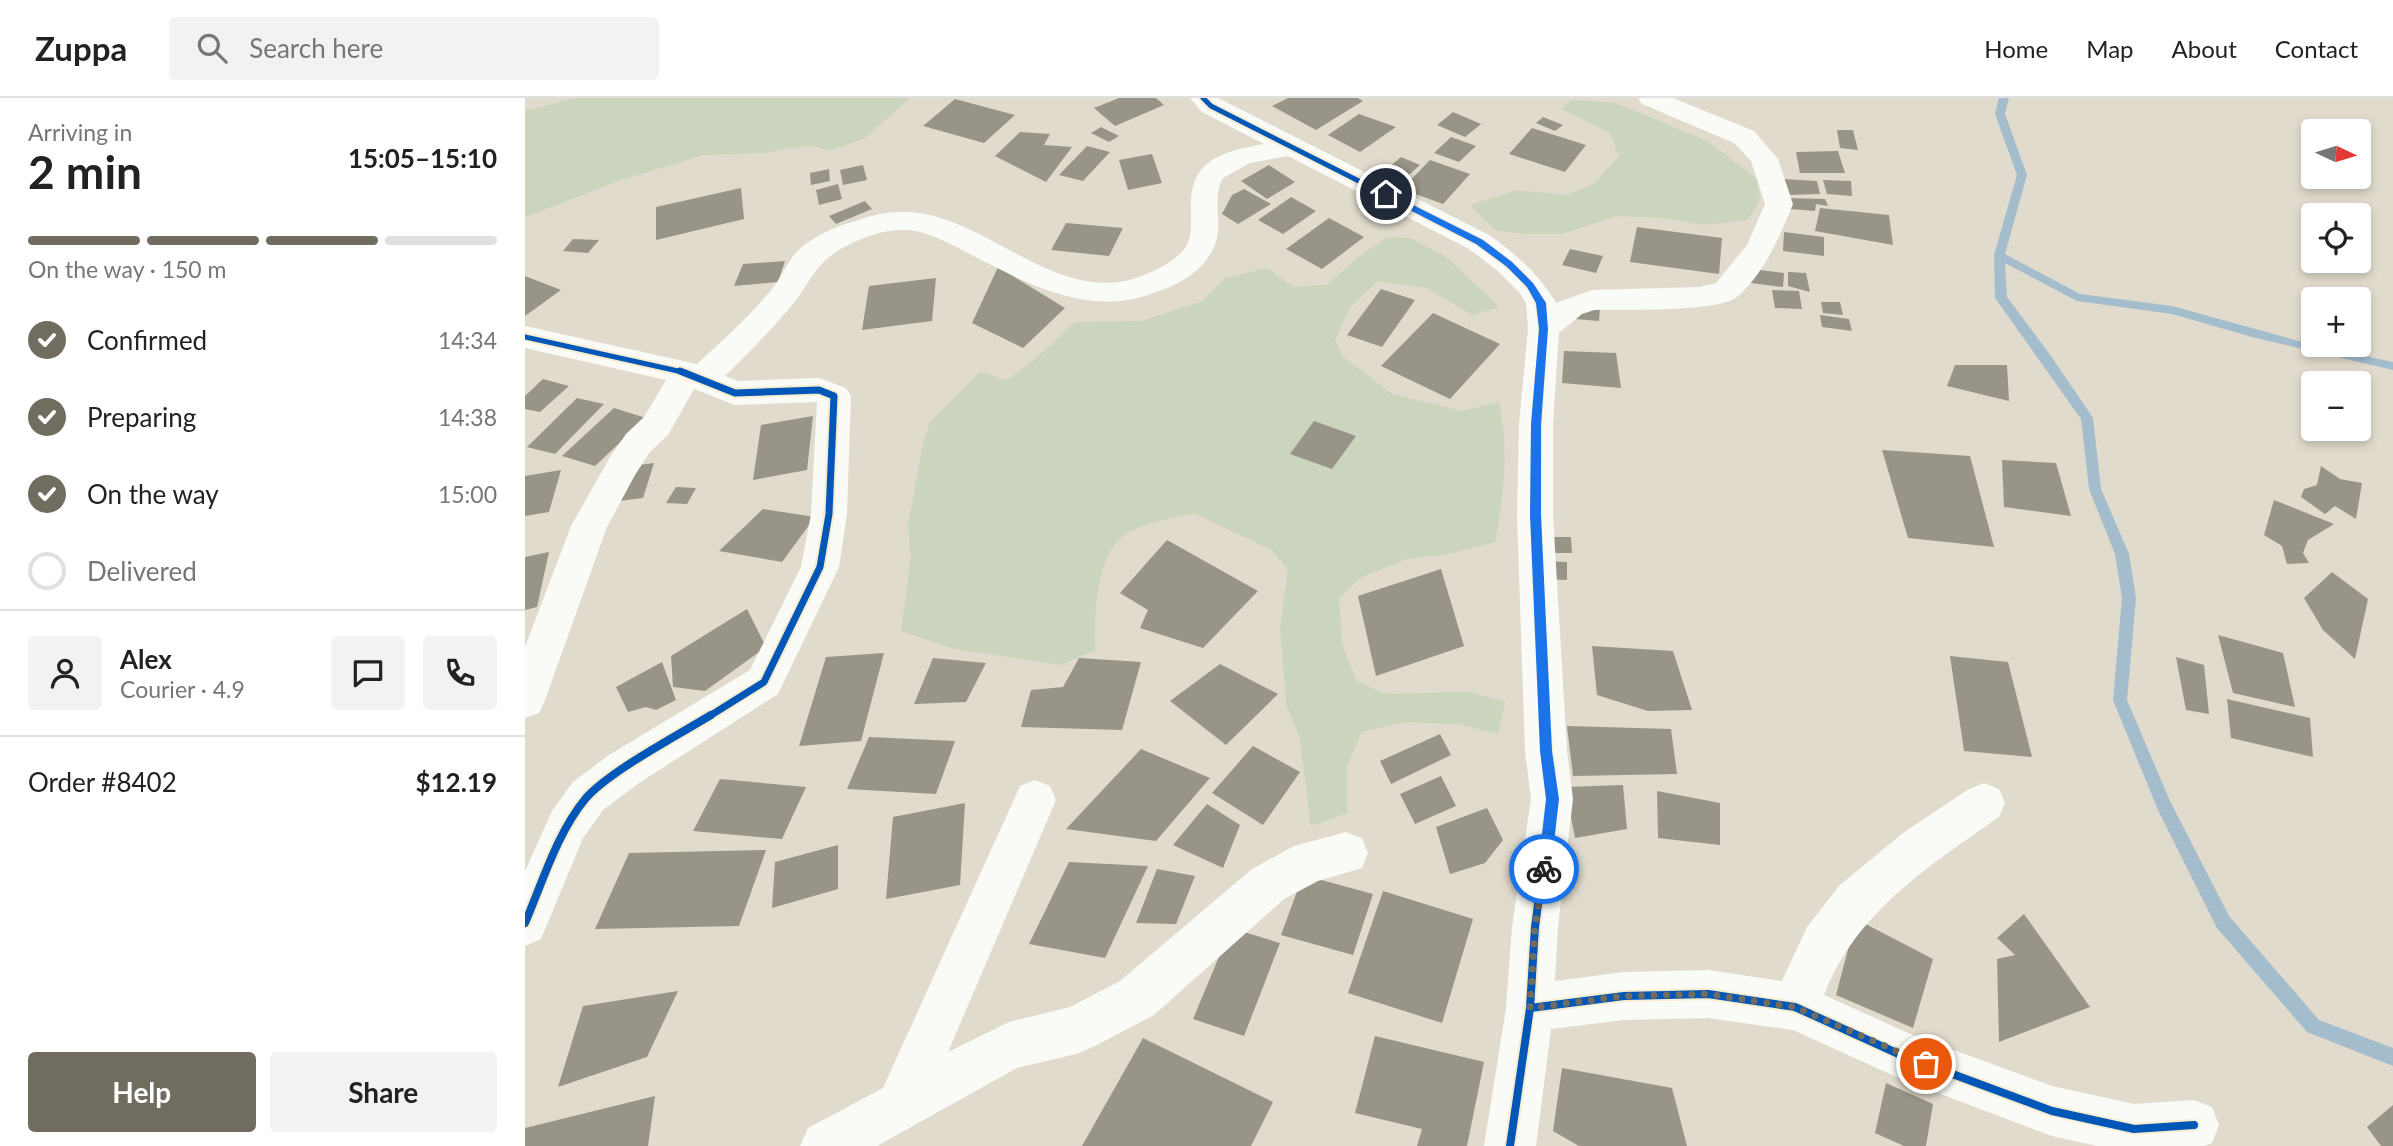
<!DOCTYPE html>
<html lang="en">
<head>
<meta charset="utf-8">
<style>
	:root { --surface:#fff; --page:#f2f2f2; --text:#222; --muted:#767676; --line:#e0e0e0; --accent:#706c60 }
	body { margin:0; font-family:Lato,sans-serif; background:var(--page); color:var(--text); height:100vh; display:flex; flex-direction:column; font-size:26px; white-space:nowrap }
	* { box-sizing:border-box; margin:0 }
	p { font-size:23px; color:var(--muted) }
	.icon { flex:none; width:38px; height:38px; fill:none; stroke:currentColor; stroke-width:2; stroke-linecap:round; stroke-linejoin:round }
	.map { position:relative; flex:1; overflow:hidden }
	.panel { display:flex; flex-direction:column; background:var(--surface); width:525px }
	.panel>* { flex:none }
	.needle { width:46px; rotate:94deg }
	.fabs { position:absolute; left:1776px; top:21px; display:grid; gap:14px }
	.fabs a { display:grid; place-items:center; width:70px; height:70px; border-radius:7px; background:var(--surface); box-shadow:0 4px 10px #0003; font-size:35px }
	.pin { position:absolute; display:grid; place-items:center; width:60px; height:60px; color:#fff; margin:-30px; border:4px solid #fff; border-radius:50%; box-shadow:0 2px 7px #0007 }
	.courier { position:absolute; display:grid; place-items:center; width:70px; height:70px; margin:-35px; border:5px solid #1a73e8; border-radius:50%; background:#fff; color:#222; box-shadow:0 2px 9px #0007 }
	.overview em { font-style:normal; font-weight:700 }
	.overview div { display:flex; flex-direction:column-reverse }
	.overview { display:flex; align-items:center; justify-content:space-between; height:119px; padding:0 28px }
	h1 { font-size:46px; font-weight:700; line-height:52px }
	.bar { display:grid; grid-template-columns:repeat(4,1fr); gap:10px 7px; align-content:center; height:84px; padding:0 28px }
	.bar i { height:9px; border-radius:5px; background:var(--line) }
	.bar .on { background:var(--accent) }
	.bar p { grid-column:span 4 }
	.line { display:flex; align-items:center; gap:18px; padding:0 28px; border-top:2px solid var(--line) }
	.line div { flex:1 }
	.round { display:grid; place-items:center; flex:none; width:74px; height:74px; border-radius:7px; background:var(--page) }
	ol { padding:0 28px; list-style:none }
	li { display:flex; align-items:center; gap:21px; height:77px }
	li p { margin-inline-start:auto }
	li .icon { padding:7px; border-radius:50%; background:var(--accent); color:#fff; stroke-width:4 }
	li:last-child { color:var(--muted) }
	li i { width:38px; height:38px; border:4px solid var(--line); border-radius:50% }
	.action { display:flex; gap:14px; margin-top:auto; padding:14px 28px }
	.action a { flex:1; height:80px; border-radius:7px; background:var(--accent); color:#fff; font-size:28px; font-weight:700; line-height:80px; text-align:center }
	.action a+a { background:var(--page); color:var(--text) }
	header { display:flex; align-items:center; gap:42px; box-sizing:border-box; height:98px; padding:0 35px; background:var(--surface); border-bottom:2px solid var(--line) }
	header strong { font-size:33px }
	nav { display:flex; gap:38px; margin-inline-start:auto; font-size:24px }
	.search { width:490px; height:63px; background:var(--page); display:flex; align-items:center; gap:18px; box-sizing:border-box; padding:0 24px; border-radius:7px; color:var(--muted); font-size:26px }
	main { display:flex; flex:1; min-height:0 }
	.map>svg:first-child { display:block }
	.green { fill:#cbd4bc }
	.lines { fill:none; stroke-linecap:round; stroke-linejoin:round }
	.stream { fill:#a4bdcc; fill-rule:evenodd }
	.building { fill:#989488 }
	.street { fill:#fafaf7; fill-rule:evenodd }
	.cycleway-far2-casing { stroke:#f6edd1; stroke-width:9 }
	.cycleway-far1-casing { stroke:#f6edd1; stroke-width:11 }
	.cycleway-casing { stroke:#f6edd1; stroke-width:12 }
	.cycleway-far2 { stroke:#0057b8; stroke-width:5 }
	.cycleway-far1 { stroke:#0057b8; stroke-width:7 }
	.cycleway { stroke:#0057b8; stroke-width:8 }
	.route { fill:#1a73e8 }
	.done { stroke:#706c60; stroke-width:7; stroke-dasharray:0 12.6 }
</style>
</head>
<body>
<header>
<strong>Zuppa</strong>
<div class="search"><svg class="icon" aria-label="search" viewBox="0 0 24 24"><circle cx="10" cy="10" r="6"/><path d="M15 15l6 6"/></svg>Search here</div>
<nav><a>Home</a><a>Map</a><a>About</a><a>Contact</a></nav>
</header>
<main>
<section class="panel">
<div class="overview"><div><h1>2 min</h1><p>Arriving in</p></div><em>15:05–15:10</em></div>
<div class="bar"><i class="on"></i><i class="on"></i><i class="on"></i><i></i><p>On the way · 150 m</p></div>
<ol>
<li><svg class="icon" aria-label="check" viewBox="0 0 24 24"><path d="M5 12l5 5 9-10"/></svg>Confirmed<p>14:34</p></li>
<li><svg class="icon" aria-label="check" viewBox="0 0 24 24"><path d="M5 12l5 5 9-10"/></svg>Preparing<p>14:38</p></li>
<li><svg class="icon" aria-label="check" viewBox="0 0 24 24"><path d="M5 12l5 5 9-10"/></svg>On the way<p>15:00</p></li>
<li><i></i>Delivered</li>
</ol>
<div class="line" style="height:126px"><a class="round"><svg class="icon" aria-label="person" viewBox="0 0 24 24"><circle cx="12" cy="8" r="4"/><path d="M4 21q1-7 8-7t8 7"/></svg></a><div><b>Alex</b><p>Courier · 4.9</p></div><a class="round"><svg class="icon" aria-label="chat" viewBox="0 0 24 24"><path d="M4 5h16v11H9l-5 4z"/></svg></a><a class="round"><svg class="icon" aria-label="phone" viewBox="0 0 24 24"><path d="M5 4h4l2 5-3 2q2 4 5 5l2-3 5 2v4C11 20 4 13 5 4z"/></svg></a></div>
<div class="line" style="height:91px"><div>Order #8402</div><b>$12.19</b></div>
<div class="action"><a>Help</a><a>Share</a></div>
</section>
<div class="map">
<svg width="1868" height="1048" viewBox="0 0 1868 1048">
	<rect width="100%" height="100%" fill="#e0dbcc"/>
	<!-- green -->
	<path class="green" d="M50 0H385L340 40 305 53 284 47 238 55 178 57 93 83 0 119V13Z
		M1047 2 1090 5 1183 43 1232 81 1235 101 1223 122 1178 127 1138 120 1092 118 1037 136H999L970 132 945 107 992 92 1041 97 1070 85 1094 58 1085 35 1037 11Z
		M862 139 886 140 921 159 974 209 947 217 902 190 853 183 824 211 810 242 817 258 867 296 937 313 974 304C984 351 979 397 970 444L924 456 881 461 837 479 814 500 817 545 832 584 862 596 945 594 980 604 973 636 933 626 879 624 836 634 822 669V715L786 728 775 640 761 606 755 530 763 472 748 453 669 415C649 420 625 424 606 433 569 451 570 517 570 552L536 567 429 551 376 533 386 459 383 428 397 350 405 324 455 274 482 282 508 263 550 224 616 223 676 204 700 180 742 170 769 189 802 187 832 160Z"/>
	<g class="lines">
		<!-- stream -->
		<path class="stream" d="M1474 0H1484L1480 16 1502 77 1480 156 1555 196 1647 208 1788 247 1868 264V272L1727 239 1647 216 1552 203 1480 165 1482 199 1526 258 1568 320 1576 391 1604 456 1611 500 1602 602 1645 703 1704 818 1794 922 1868 950V968L1782 934 1692 830 1633 712 1588 602 1597 500 1590 456 1564 391 1556 321 1470 200 1469 157 1492 77 1470 16Z"/>
	</g>
	<!-- building -->
	<path class="building" d="M594 0H631L639 7 590 28 569 10Z
		M763 0H833L838 3 791 32 747 8Z
		M430 1 490 17 459 45 398 28Z
		M928 14 956 26 940 39 912 27Z
		M834 16 871 29 835 54 803 37Z
		M1018 19 1038 27 1030 33 1011 25Z
		M576 29 594 38 584 44 566 35Z
		M1007 30 1061 47 1040 74 984 56Z
		M1312 32H1328L1333 52 1315 50Z
		M495 34 525 36 519 47 547 49 521 84 470 58Z
		M926 39 951 48 934 64 909 55Z
		M562 48 585 54 558 83 534 77Z
		M1313 53 1320 75H1275L1271 54Z
		M627 56 637 85 603 92 594 62Z
		M876 59 895 67 877 83 857 75Z
		M905 62 945 76 918 106 877 91Z
		M338 67 342 82 318 87 315 72Z
		M744 67 770 84 742 101 716 83Z
		M304 71 305 83 286 87 285 75Z
		M1258 81 1292 83 1295 96 1263 97Z
		M1298 82 1326 83 1327 98 1302 96Z
		M313 86 317 101 294 107 291 92Z
		M216 90 219 121 131 142V109Z
		M719 91 746 106 713 126 697 116 707 97Z
		M766 99 791 113 758 136 733 122Z
		M1261 100 1300 101 1303 108 1291 106 1290 113 1265 111Z
		M340 103 347 111 311 126 304 118Z
		M1295 110 1364 117 1368 147 1290 133Z
		M804 120 839 139 797 171 761 151Z
		M541 125 598 130 584 158 526 152Z
		M1112 129 1197 140 1194 176 1105 164Z
		M1259 134 1299 139V158L1258 153Z
		M48 141 74 142 63 155 38 153Z
		M1045 151 1078 158 1071 175 1037 167Z
		M260 163 253 184 209 188 218 166Z
		M473 169 540 210 498 250 447 225Z
		M1226 171 1259 175 1258 189 1226 185Z
		M1263 174 1281 175 1285 194 1263 188Z
		M0 178 36 192 0 218Z
		M411 180 407 223 337 232 344 188Z
		M856 191 890 202 857 249 822 237Z
		M1247 192 1274 193 1277 211 1250 210Z
		M1296 204H1315L1318 217 1298 215Z
		M1050 210H1075L1074 223 1050 221Z
		M908 215 975 246 925 301 856 268Z
		M1295 217 1324 221 1327 233 1297 229Z
		M1039 253 1091 255 1096 290 1037 285Z
		M1430 267H1482L1484 303 1422 288Z
		M18 281 44 288 15 314 0 311V298Z
		M52 300 79 306 30 356 2 349Z
		M89 310 121 320 70 368 37 358Z
		M288 318 282 372 228 382 236 327Z
		M789 323 831 338 807 371 765 356Z
		M1357 352 1445 358 1469 449 1383 440Z
		M1477 362 1531 365 1546 418 1479 409Z
		M129 365 118 400 86 404 97 369Z
		M1796 368 1815 381 1837 385 1831 421 1810 408 1800 416 1776 399 1779 391 1792 387Z
		M36 372 24 414 0 418V378Z
		M151 389 171 390 162 406 141 405Z
		M1749 402 1809 426 1783 442 1778 455 1784 465 1762 466 1757 448 1739 437Z
		M238 411 290 419 257 464 194 453Z
		M1016 439H1046L1047 455H1017Z
		M642 442 733 493 678 550 615 530 623 512 595 495Z
		M24 454 12 509 0 512V459Z
		M1019 463 1042 464V482L1018 481Z
		M916 471 939 548 851 578 833 498Z
		M1807 474 1843 501 1830 561 1798 532 1779 500Z
		M222 511 241 549 180 593 148 589 146 558Z
		M1693 537 1758 555 1770 609 1708 595Z
		M1067 548 1148 553 1167 612 1123 613 1072 597Z
		M359 555 336 643 274 648 301 559Z
		M1425 558 1483 564 1507 659 1439 653Z
		M1651 559 1679 567 1684 616 1661 612Z
		M408 560 461 565 441 604 389 606Z
		M554 560 616 564 597 632 496 629 506 592 538 589Z
		M137 564 151 602 131 612 121 609 103 614 91 589Z
		M695 566 753 596 701 647 645 603Z
		M1702 601 1785 620 1788 659 1706 640Z
		M1042 628 1146 631 1152 676 1048 678Z
		M915 636 926 657 866 686 855 663Z
		M344 639 430 643 411 696 322 691Z
		M728 648 775 674 738 727 687 695Z
		M616 651 685 680 631 743 541 731Z
		M916 678 931 708 890 726 875 696Z
		M195 681 281 689 257 741 168 733Z
		M1098 687 1102 731 1050 740 1040 689Z
		M1132 693 1195 705V747L1133 740Z
		M440 705 435 787 361 801 368 719Z
		M682 706 715 727 698 770 648 747Z
		M962 710 978 742 960 765 925 776 911 729Z
		M313 747V791L247 810 250 764Z
		M241 752 214 828 70 831 104 755Z
		M544 764 623 768 580 860 504 846Z
		M632 771 670 778 651 826 611 825Z
		M778 777 848 796 828 857 756 837Z
		M858 793 948 821 917 925 823 895Z
		M1499 816 1565 909 1474 944 1472 861 1490 857 1472 840Z
		M1331 821 1408 861 1388 930 1311 897Z
		M706 830 755 845 719 938 668 921Z
		M153 893 122 959 33 989 58 908Z
		M850 938 959 964 942 1048H892L897 1031 830 1015Z
		M618 940 748 1004 726 1048H557Z
		M1037 970 1147 990 1162 1048H1054L1028 1033Z
		M1361 985 1408 1006 1401 1048H1379L1350 1035Z
		M130 998 123 1048H0V1030Z
		M1868 1007V1048H1856L1842 1029Z"/>
	<g class="lines">
		<!-- street -->
		<path class="street" d="M665 0H693L964 137C992 157 1013 175 1031 205L1067 192 1174 189 1191 185 1222 147 1240 106 1226 63 1209 45 1117 6 1113 0H1148L1229 33 1253 61 1268 106C1255 138 1240 174 1213 198 1195 215 1097 211 1069 212L1057 216 1034 235 1028 326V417L1042 653 1048 701 1033 829 1030 883 1099 874 1183 872 1257 883 1282 829 1315 787 1378 735 1444 691 1459 685 1474 691 1480 705 1474 719C1404 768 1331 814 1299 897L1383 935 1527 988 1609 1006 1669 1002 1687 1009 1694 1027 1687 1045 1679 1048H1572L1527 1038 1376 981 1268 932 1183 920 1099 922 1026 931 1011 1048H959L981 910 987 829 1006 701 1000 653 992 417 994 326 1003 231 1001 205 994 194 973 173 944 151 763 58 725 65 698 80C684 106 704 133 682 161 670 178 649 188 629 195 563 220 501 185 443 155 428 148 412 138 395 134 374 129 351 134 332 143 289 161 290 180 263 212 243 235 222 257 200 278L213 283 294 280 321 290 326 298 322 416 314 469 253 596 114 685 78 712 58 740 16 841 0 848V773L27 713 48 684 84 657 225 572 276 469 286 416 292 304 210 307 169 291 143 337 125 354 110 377 82 429 20 602 14 615 0 620V549L46 428 85 359 101 336 119 319 141 282 0 250V228L172 266C198 242 225 218 247 191 258 177 264 159 278 148 293 136 312 128 331 123 347 117 365 113 383 114 459 117 529 204 608 181 626 175 652 164 662 147 667 137 666 122 666 110 665 61 697 54 739 46L677 14Z
			M510 682 525 688 531 702 423 954 484 924 545 909 595 883 727 771 769 748 821 734 837 740 843 755 837 770 793 783 759 801 629 917 568 949 551 956 492 970 352 1048H275L283 1030 358 990 495 688Z"/>
		<!-- cycleway-far2 casing -->
		<g class="cycleway-far2-casing">
			<path id="cycleway-far2" d="M678 0 686 8 954 144C1017 190 1022 197 1015 275
				M0 239 162 275"/>
		</g>
		<!-- cycleway-far1 casing -->
		<g class="cycleway-far1-casing">
			<path id="cycleway-far1" d="M155 273 210 295 294 292 309 298 304 416 295 469 239 584 183 619
				M1015 273C1006 389 1014 503 1019 619"/>
		</g>
		<!-- cycleway casing -->
		<g class="cycleway-casing">
			<path id="cycleway" d="M0 825C18 783 32 735 61 700 85 673 153 637 186 617
				M1005 910 1099 898 1183 896 1270 909 1376 957 1527 1013 1609 1031 1669 1027
				M985 1048 1005 910 1010 829 1027 701 1019 617"/>
		</g>
		<!-- cycleway-far2 -->
		<use href="#cycleway-far2" class="cycleway-far2"/>
		<!-- cycleway-far1 -->
		<use href="#cycleway-far1" class="cycleway-far1"/>
		<!-- cycleway -->
		<use href="#cycleway" class="cycleway"/>
	</g>
	<!-- route -->
	<path class="route" d="M858 95H864L958 142 987 164 1008 185 1021 205 1023 231 1016 326V417L1027 653 1034 701 1026 771 1019 777 1013 771 1021 701 1015 653 1005 417 1006 326 1014 231 1011 205 1002 189 981 168 951 146 858 98Z"/>
	<g class="lines">
		<!-- done -->
		<path class="done" d="M1019 771 1010 829 1005 910 1099 898 1183 896 1270 909 1401 966"/>
	</g>
</svg>
<div class="fabs">
<a><svg class="needle" viewBox="-14 -14 28 28"><path d="M0-13l5 13h-10z" fill="#e53935"/><path d="M0 13l5-13h-10z" fill="#767676"/></svg></a>
<a><svg class="icon" aria-label="locate" viewBox="0 0 24 24"><circle cx="12" cy="12" r="6"/><path d="M12 2v4M12 18v4M2 12h4M18 12h4"/></svg></a>
<a>+</a>
<a>−</a>
</div>
<div class="pin" style="left:1401px;top:966px;background:#ea580c"><svg class="icon" aria-label="bag" viewBox="0 0 24 24"><path d="M5 8h14l-1 12H6zM9 8a3 3 0 0 1 6 0"/></svg></div>
<div class="pin" style="left:861px;top:96px;background:#1f2937"><svg class="icon" aria-label="home" viewBox="0 0 24 24"><path d="M3 11l9-7 9 7M6 9v11h12V9"/></svg></div>
<div class="courier" style="left:1019px;top:771px"><svg class="icon" aria-label="bike" viewBox="0 0 24 24"><circle cx="6" cy="16" r="4"/><circle cx="18" cy="16" r="4"/><path d="M6 16l4-8h5l3 8M10 8l3 8H6M13 5h3"/></svg></div>
</div>
</main>
</body>
</html>
